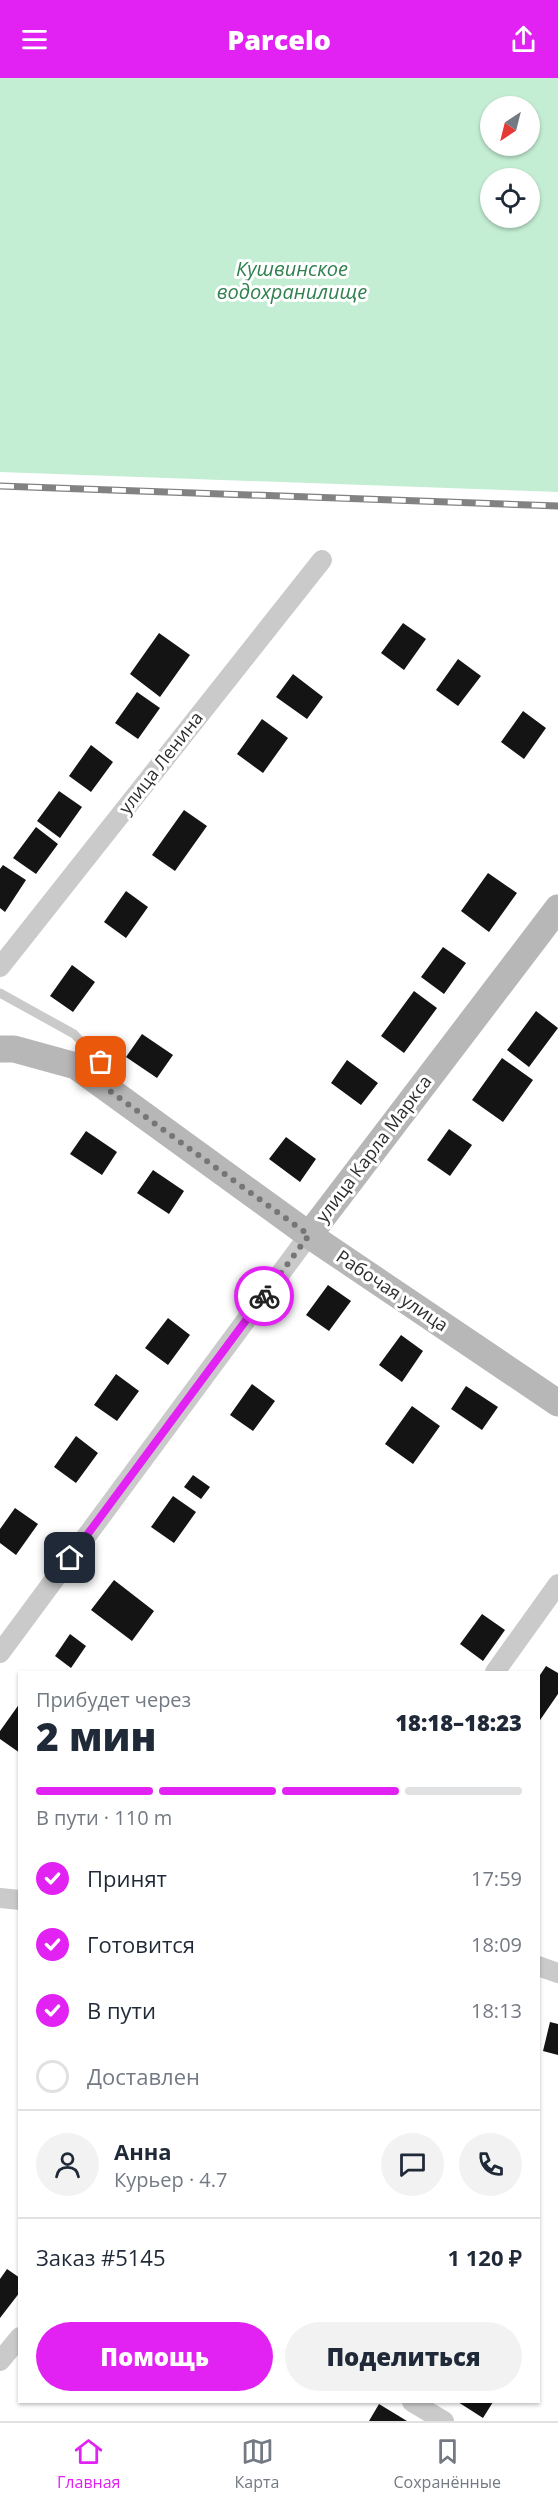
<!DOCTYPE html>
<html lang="ru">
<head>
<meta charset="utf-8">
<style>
	:root { --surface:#fff; --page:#f2f2f3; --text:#1f2937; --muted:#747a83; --line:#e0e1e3; --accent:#e122f2 }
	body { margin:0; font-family:"Open Sans",sans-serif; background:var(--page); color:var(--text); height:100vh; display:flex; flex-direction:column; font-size:22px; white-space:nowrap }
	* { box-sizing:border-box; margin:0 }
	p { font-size:20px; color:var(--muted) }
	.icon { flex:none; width:33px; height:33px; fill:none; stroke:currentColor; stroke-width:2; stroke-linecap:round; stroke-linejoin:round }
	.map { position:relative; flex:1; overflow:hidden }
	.drawer { position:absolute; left:18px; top:1593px; width:522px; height:732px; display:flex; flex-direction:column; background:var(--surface); border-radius:0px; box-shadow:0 2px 4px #0004 }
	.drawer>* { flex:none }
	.needle { width:39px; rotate:215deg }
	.buttons { position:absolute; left:480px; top:18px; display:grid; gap:12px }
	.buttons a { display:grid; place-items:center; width:60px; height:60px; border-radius:50%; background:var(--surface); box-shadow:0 2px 4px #0004; font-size:30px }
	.pin { position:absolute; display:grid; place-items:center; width:51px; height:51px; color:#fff; margin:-26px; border-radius:12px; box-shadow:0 3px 9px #0006 }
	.courier { position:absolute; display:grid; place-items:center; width:60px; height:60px; margin:-30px; border:4px solid #e122f2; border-radius:50%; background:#fff; color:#222; box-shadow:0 2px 8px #0007 }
	.headline em { font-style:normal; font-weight:800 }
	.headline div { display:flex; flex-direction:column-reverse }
	.headline { display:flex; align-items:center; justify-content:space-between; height:102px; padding:0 18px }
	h1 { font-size:39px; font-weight:800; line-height:45px }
	.bar { display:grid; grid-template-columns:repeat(4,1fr); gap:9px 6px; align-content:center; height:72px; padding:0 18px }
	.bar i { height:8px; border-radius:4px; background:var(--line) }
	.bar .selected { background:var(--accent) }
	.bar p { grid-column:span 4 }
	.line { display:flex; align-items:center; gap:15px; padding:0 18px; border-top:2px solid var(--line) }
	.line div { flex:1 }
	.round { display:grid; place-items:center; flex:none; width:63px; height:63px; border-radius:32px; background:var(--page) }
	ol { padding:0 18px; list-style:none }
	li { display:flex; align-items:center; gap:18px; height:66px }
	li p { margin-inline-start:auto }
	li .icon { padding:6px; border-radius:50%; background:var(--accent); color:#fff; stroke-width:4 }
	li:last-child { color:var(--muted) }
	li i { width:33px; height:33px; border:3px solid var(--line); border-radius:50% }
	.button { display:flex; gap:12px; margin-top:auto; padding:12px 18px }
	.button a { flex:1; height:69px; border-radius:36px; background:var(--accent); color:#fff; font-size:24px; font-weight:800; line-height:69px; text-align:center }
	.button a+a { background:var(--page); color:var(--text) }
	header { display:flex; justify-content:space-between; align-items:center; height:78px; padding:0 18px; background:var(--accent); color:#fff; font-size:27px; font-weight:800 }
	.tab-bar { display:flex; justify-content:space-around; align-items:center; height:84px; border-top:2px solid var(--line); background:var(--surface); font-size:16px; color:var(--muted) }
	.tab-bar a { display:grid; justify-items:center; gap:3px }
	.tab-bar .selected { color:var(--accent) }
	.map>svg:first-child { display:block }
	.water { fill:#c4eed4; fill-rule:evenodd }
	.building { fill:#141414 }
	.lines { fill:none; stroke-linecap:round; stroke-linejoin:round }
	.lane { stroke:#cacaca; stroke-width:9 }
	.street { stroke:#cacaca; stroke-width:20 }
	.secondary { stroke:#b7b7b7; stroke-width:27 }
	.rail-casing { stroke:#828282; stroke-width:7 }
	.rail { stroke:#fff; stroke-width:4.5; stroke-dasharray:14; stroke-linecap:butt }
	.done { stroke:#767676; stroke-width:6; stroke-dasharray:0 10.8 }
	.route { stroke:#e122f2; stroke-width:8 }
	.labels { text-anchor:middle; stroke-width:6; stroke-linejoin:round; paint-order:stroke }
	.street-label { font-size:18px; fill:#2d2d2d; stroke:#fff }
	.water-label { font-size:20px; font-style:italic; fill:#30814f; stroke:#fff }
</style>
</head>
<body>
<header><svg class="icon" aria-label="menu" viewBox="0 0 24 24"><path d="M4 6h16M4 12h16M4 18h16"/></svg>Parcelo<svg class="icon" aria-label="share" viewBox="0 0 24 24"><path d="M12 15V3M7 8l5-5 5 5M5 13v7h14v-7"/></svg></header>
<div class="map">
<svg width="558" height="2343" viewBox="0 0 558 2343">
	<rect width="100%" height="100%" fill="#fff"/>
	<!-- water -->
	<path class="water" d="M0 0H558V414L0 394ZM490 28H530V68H490ZM490 100H530V140H490Z"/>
	<!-- building -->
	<path class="building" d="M403 545 426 561 404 592 381 575Z
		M159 555 190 577 160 619 130 596Z
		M458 581 481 598 458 628 436 612Z
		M293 596 323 619 307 641 276 619Z
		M137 614 160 630 138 661 115 645Z
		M523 633 546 650 524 681 501 664Z
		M262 641 288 660 263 695 237 676Z
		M91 667 113 684 91 714 69 698Z
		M59 713 82 729 60 760 37 743Z
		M184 732 207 748 175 793 152 777Z
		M36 749 58 766 36 796 13 780Z
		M3 787 26 802 5 834 0 830V791Z
		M488 795 517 815 489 854 461 833Z
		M126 813 148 829 126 860 104 844Z
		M443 869 466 885 444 916 421 899Z
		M72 887 95 904 73 934 50 918Z
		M414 913 437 930 404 975 381 958Z
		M536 933 558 950 529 989 507 972Z
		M142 956 173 977 157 1000 126 979Z
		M502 980 533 1002 503 1044 472 1022Z
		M347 982 378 1005 361 1027 331 1005Z
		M449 1051 472 1067 450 1098 427 1082Z
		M86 1053 117 1074 102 1097 70 1076Z
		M286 1059 316 1081 300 1104 269 1081Z
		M153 1092 184 1113 169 1136 137 1115Z
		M328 1207 351 1223 329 1253 306 1237Z
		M168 1240 190 1257 168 1287 145 1270Z
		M401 1257 423 1273 402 1304 379 1287Z
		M116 1296 139 1313 117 1343 94 1327Z
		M252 1306 275 1323 253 1353 230 1337Z
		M466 1308 498 1329 482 1352 451 1331Z
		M412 1328 440 1348 413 1386 385 1366Z
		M76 1358 98 1375 76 1405 54 1389Z
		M193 1397 210 1409 201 1421 184 1409Z
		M173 1418 196 1434 174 1465 151 1449Z
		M15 1430 38 1446 16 1477 0 1465V1451Z
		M114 1502 154 1533 132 1563 91 1532Z
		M482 1536 505 1552 483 1583 460 1566Z
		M70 1556 86 1568 71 1590 55 1578Z
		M546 1588 558 1595V1616L538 1645V1600Z
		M20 1625V1675L0 1661V1653Z
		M550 1944 558 1946V1977L543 1973Z
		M7 2191 20 2200V2214L0 2240V2201Z
		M458 2324H493L483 2340Z
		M379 2326 407 2343H369Z"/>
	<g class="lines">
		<!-- lane -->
		<path class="lane" d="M0 915 74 956 101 984 105 1001"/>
		<!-- street -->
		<path class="street" d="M0 889 322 482
			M0 1575 309 1157
			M495 1594 558 1506
			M0 1820 20 1822
			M538 1888 558 1895
			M0 2283 20 2259
			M412 2324 444 2343"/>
		<!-- secondary -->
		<path class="secondary" d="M0 971H14L76 988 309 1157 558 1325
			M309 1157 558 830"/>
		<!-- rail casing -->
		<g class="rail-casing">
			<path id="rail" d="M0 408 558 428"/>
		</g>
		<!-- rail -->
		<use href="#rail" class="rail"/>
	</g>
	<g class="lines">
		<!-- done -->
		<path class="done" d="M101 984 107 1011 309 1157 264 1218"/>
		<!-- route -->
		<path class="route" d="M70 1480 264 1218"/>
	</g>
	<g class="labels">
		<!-- street labels -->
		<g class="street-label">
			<text transform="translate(161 685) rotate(-52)" y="6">улица Ленина</text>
			<text transform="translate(374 1071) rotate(-53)" y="6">улица Карла Маркса</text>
			<text transform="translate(392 1213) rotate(34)" y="6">Рабочая улица</text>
		</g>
		<!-- water labels -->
		<g class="water-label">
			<text x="292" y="198">Кушвинское<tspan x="292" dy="23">водохранилище</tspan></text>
		</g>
	</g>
</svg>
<div class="buttons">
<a><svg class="needle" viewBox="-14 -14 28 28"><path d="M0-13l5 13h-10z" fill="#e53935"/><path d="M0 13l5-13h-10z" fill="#747a83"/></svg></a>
<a><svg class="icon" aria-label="locate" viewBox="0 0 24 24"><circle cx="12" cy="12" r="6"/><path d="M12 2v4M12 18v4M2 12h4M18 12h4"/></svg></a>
</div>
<div class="pin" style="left:101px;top:984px;background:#ea580c"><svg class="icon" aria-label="bag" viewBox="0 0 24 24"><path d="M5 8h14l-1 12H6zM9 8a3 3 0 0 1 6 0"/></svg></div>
<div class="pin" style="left:70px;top:1480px;background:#1f2937"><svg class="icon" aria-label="home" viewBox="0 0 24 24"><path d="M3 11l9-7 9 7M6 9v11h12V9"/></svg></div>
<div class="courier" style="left:264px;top:1218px"><svg class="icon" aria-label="bike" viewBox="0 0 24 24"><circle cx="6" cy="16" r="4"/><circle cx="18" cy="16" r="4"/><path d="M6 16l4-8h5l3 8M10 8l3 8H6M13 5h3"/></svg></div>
<section class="drawer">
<div class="headline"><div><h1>2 мин</h1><p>Прибудет через</p></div><em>18:18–18:23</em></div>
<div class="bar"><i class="selected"></i><i class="selected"></i><i class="selected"></i><i></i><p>В пути · 110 m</p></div>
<ol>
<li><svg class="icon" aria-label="check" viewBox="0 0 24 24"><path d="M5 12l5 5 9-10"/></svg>Принят<p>17:59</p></li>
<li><svg class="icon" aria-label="check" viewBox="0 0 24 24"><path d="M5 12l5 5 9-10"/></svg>Готовится<p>18:09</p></li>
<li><svg class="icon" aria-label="check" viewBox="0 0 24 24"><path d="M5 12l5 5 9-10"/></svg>В пути<p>18:13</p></li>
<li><i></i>Доставлен</li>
</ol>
<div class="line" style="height:108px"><a class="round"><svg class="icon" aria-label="person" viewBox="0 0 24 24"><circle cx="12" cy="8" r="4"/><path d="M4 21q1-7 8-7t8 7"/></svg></a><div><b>Анна</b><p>Курьер · 4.7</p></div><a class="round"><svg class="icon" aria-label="chat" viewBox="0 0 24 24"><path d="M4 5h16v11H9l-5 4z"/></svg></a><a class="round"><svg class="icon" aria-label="phone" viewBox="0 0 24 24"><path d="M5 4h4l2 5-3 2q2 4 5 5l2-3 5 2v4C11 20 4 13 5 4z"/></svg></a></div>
<div class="line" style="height:78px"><div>Заказ #5145</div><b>1 120 ₽</b></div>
<div class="button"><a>Помощь</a><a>Поделиться</a></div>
</section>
</div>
<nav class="tab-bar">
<a class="selected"><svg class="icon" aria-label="home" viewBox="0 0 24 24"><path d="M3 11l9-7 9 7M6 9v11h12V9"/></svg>Главная</a>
<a><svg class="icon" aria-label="map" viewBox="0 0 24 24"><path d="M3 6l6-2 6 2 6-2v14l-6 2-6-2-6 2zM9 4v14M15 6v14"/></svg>Карта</a>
<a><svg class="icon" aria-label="saved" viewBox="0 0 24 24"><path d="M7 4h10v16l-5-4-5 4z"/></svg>Сохранённые</a>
</nav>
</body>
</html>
